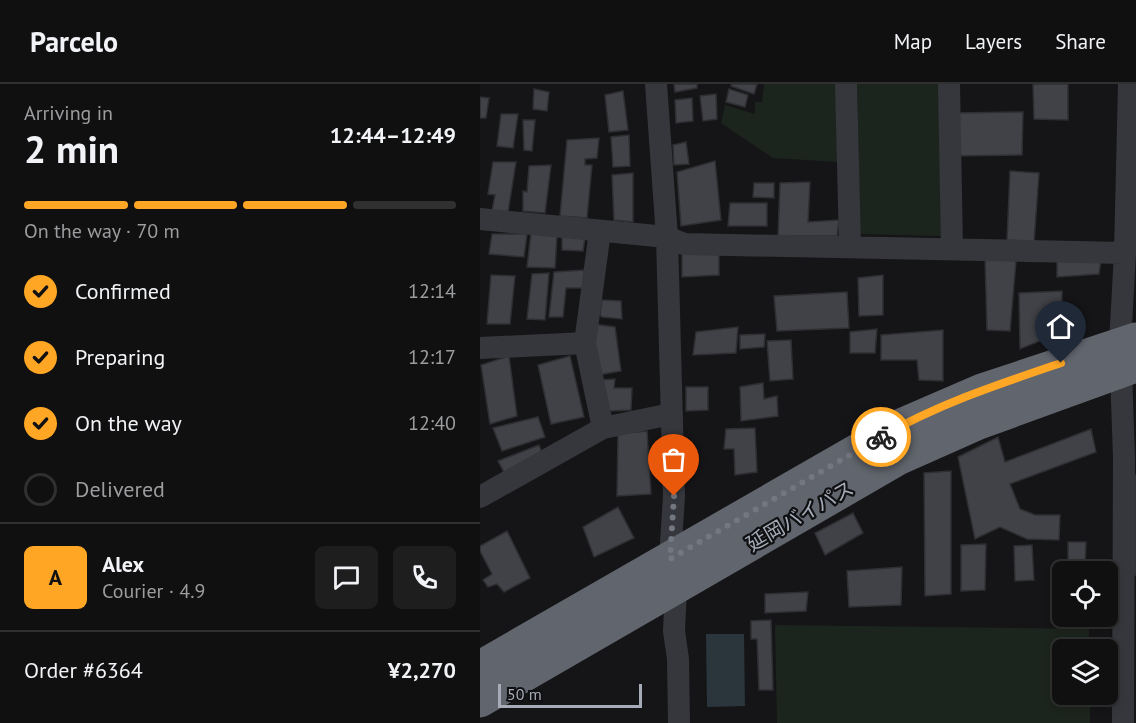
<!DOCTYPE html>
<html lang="en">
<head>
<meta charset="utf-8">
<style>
	:root { --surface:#101011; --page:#1e1e1f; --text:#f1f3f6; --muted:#9c9d9f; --line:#303031; --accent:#ffa724 }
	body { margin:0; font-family:"PT Sans","Noto Sans JP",sans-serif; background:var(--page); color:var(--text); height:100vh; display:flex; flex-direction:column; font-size:22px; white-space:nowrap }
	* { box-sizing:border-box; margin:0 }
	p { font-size:20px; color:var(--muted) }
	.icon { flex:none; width:33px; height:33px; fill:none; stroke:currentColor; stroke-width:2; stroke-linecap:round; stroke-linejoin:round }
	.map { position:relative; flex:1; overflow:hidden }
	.sheet { display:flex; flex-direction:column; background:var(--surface); width:480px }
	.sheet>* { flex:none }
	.controls { position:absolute; left:572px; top:477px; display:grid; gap:12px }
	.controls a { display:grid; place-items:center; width:66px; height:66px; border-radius:9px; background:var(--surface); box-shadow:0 3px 9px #0003,0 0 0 2px var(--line); font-size:30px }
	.scale { position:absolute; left:18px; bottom:15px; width:144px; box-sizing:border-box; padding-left:6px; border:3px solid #a5acb8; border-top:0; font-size:16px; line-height:21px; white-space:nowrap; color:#a5acb8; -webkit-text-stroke:4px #101012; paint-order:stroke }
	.pin { position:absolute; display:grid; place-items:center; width:51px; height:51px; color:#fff; margin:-62px -26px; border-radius:50% 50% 50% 0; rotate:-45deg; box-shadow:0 0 6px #0007 }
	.pin .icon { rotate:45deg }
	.courier { position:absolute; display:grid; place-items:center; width:60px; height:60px; margin:-30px; border:4px solid #ffa724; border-radius:50%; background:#fff; color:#222; box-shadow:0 2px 8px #0007 }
	.head em { font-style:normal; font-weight:800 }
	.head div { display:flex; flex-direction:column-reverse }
	.head { display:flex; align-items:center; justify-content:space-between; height:102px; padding:0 24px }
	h1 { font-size:39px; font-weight:800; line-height:45px }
	.bar { display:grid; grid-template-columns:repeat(4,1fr); gap:9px 6px; align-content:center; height:72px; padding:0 24px }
	.bar i { height:8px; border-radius:4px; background:var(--line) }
	.bar .active { background:var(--accent) }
	.bar p { grid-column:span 4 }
	.line { display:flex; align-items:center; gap:15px; padding:0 24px; border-top:2px solid var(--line) }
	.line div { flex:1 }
	.round { display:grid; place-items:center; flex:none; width:63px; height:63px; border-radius:9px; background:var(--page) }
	ol { padding:0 24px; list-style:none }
	li { display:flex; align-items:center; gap:18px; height:66px }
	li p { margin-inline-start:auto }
	li .icon { padding:6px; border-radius:50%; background:var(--accent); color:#111; stroke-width:4 }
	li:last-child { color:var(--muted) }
	li i { width:33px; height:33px; border:3px solid var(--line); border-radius:50% }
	header { display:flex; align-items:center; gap:36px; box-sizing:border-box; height:84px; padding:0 30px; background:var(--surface); border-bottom:2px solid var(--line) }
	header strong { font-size:28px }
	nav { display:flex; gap:33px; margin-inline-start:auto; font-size:21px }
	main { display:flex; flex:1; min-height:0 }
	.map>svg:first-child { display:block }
	.green { fill:#1c251d }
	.water { fill:#2a353c }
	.building { fill:#414247; stroke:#2e2f33; stroke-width:1.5 }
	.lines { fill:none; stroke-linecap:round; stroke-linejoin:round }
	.minor { stroke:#35373c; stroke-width:22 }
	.highway { stroke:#61656d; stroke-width:33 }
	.done { stroke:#737780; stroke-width:6; stroke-dasharray:0 10.8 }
	.route { stroke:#ffa724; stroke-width:8 }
	.labels { text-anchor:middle; stroke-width:4.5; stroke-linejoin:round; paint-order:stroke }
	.street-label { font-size:20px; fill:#a5acb8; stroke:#101012 }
</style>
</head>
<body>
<header>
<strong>Parcelo</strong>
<nav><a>Map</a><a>Layers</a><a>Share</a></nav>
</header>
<main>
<section class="sheet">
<div class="head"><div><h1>2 min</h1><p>Arriving in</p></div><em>12:44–12:49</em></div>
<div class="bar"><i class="active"></i><i class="active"></i><i class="active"></i><i></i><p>On the way · 70 m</p></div>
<ol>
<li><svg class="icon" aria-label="check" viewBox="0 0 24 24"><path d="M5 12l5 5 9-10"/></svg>Confirmed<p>12:14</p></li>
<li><svg class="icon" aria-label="check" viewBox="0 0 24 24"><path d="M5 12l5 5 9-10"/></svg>Preparing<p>12:17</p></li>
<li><svg class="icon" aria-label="check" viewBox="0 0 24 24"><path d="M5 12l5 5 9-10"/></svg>On the way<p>12:40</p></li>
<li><i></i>Delivered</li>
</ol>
<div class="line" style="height:108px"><b class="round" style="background:var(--accent);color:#111">A</b><div><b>Alex</b><p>Courier · 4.9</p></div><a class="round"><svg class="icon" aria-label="chat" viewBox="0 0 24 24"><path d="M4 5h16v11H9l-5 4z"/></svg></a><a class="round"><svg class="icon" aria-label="phone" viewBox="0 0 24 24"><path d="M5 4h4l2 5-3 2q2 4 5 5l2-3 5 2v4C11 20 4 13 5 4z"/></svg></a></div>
<div class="line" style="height:78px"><div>Order #6364</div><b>¥2,270</b></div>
</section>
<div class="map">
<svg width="656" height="639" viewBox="0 0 656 639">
	<rect width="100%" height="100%" fill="#151517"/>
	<!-- green -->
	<path class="green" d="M284 0H359V78L293 74 241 39 245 21 275 30V18H282Z
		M377 0H460L464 152 380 150Z
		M295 541 609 545V565L582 566V610L610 611V639H297Z"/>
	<!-- water -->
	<path class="water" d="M226 550H264L265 622 227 623Z"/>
	<!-- building -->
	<path class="building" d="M194 0H217V4L195 8Z
		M252 0H277L274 10 251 2Z
		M553 0H588V36L554 35Z
		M54 5 69 8 67 27 53 25Z
		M249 5 268 11 265 23 246 18Z
		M143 7 148 46 129 48 125 11Z
		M236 10 237 35 223 37 220 12Z
		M0 13 9 14 6 34H0Z
		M212 14 213 37 196 39 195 16Z
		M543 28 542 71 476 72 475 29Z
		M21 30H38L33 64 17 62Z
		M43 36H55L52 67 44 66Z
		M149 51 150 82 133 83 131 53Z
		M119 54 117 74 105 75V81H112L107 134 80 132 87 56Z
		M206 58 209 80 194 81 193 61Z
		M235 77 241 136 201 142 197 88Z
		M13 78H36L28 128 12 127 15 111 8 110Z
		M71 81 65 129 43 127V107L47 108 49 82Z
		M530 87 559 89 554 158 527 156Z
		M153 89V138L134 136 132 91Z
		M330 98 328 138 359 136 357 152H298L300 99Z
		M274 99H294V114L273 113Z
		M250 119H287V142H248Z
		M51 149 77 151 75 184 47 183Z
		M12 150H47L44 173 9 170Z
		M82 151 105 153 103 167 82 166Z
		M202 170H239V191L202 193Z
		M505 173 536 177 530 247 507 246Z
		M621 175 619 190 577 193V176Z
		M104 186 103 204H86L83 233H69L74 188Z
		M69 189 65 236 47 235 52 190Z
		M11 191 35 192 30 240H7Z
		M403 191V231L379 232 378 194Z
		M582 207V248L540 265 539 209Z
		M367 208 369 244 297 247 294 212Z
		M122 216 141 217 142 235 122 233 120 231Z
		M113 240 135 243 141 287 118 291Z
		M258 243 256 269 213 271 216 248Z
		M397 245 395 269H370V248Z
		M463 246V297L439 296 437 276H401V251Z
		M285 250 284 263 260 265V251Z
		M311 256 313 295 290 297 287 257Z
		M29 272 37 332 10 340 1 281Z
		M90 272 104 333 71 340 58 281Z
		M135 295 134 304H152L151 326 127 327 121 296Z
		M283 299 284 315 297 312 298 332 261 337 260 303Z
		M206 303H228V326L206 327Z
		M58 333 65 353 22 367 13 344Z
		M275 344 277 388 255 391 254 365H244L246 345Z
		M611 345 616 368 530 400 540 425 555 431H580L579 456 547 455 520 443 495 455 478 373 518 353 525 378Z
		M167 347 171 410 137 412 138 350Z
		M59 361 63 372 26 392 18 377Z
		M471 387V510L445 512 444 389Z
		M653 391H656V491H654Z
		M138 423 154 454 114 473 103 443Z
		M373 429 383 449 345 471 335 449Z
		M27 447 50 494 24 508 17 500 8 503 3 496 12 490 0 467V462Z
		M588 458H606L605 482H588Z
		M506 460 505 506 481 507V461Z
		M552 461 554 496 535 497 534 462Z
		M422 483 421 521 369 523 367 487Z
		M328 508 326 527 285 529V510Z
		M291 536 293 606H279L277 555H271V537Z"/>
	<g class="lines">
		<!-- minor -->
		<path class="minor" d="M176 0 187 153 194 412 190 475 196 504 194 547 198 575 199 639
			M366 0 370 162
			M469 0 472 165
			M0 135 187 153 204 160 645 169
			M120 147 105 259 123 344
			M0 264 105 259
			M0 413 123 344 191 330
			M643 639 644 373 640 260 645 169 649 0"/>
		<!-- highway -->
		<path class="highway" d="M0 583 421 341 502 306 656 255
			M0 617 418 375 499 339 656 282"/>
	</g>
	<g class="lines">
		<!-- done -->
		<path class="done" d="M194 412 190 475 401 353"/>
		<!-- route -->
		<path class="route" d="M401 353C458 320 519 300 581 279"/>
	</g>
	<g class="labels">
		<!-- street labels -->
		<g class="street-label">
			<text transform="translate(320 432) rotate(-30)" y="7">延岡バイパス</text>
		</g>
	</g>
</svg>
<div class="controls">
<a><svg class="icon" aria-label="locate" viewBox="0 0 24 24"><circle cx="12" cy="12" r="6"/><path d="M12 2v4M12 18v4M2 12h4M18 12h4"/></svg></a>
<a><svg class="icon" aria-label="layers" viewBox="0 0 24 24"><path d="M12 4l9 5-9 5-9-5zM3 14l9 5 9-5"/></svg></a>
</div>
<div class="scale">50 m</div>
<div class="pin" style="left:194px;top:412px;background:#ea580c"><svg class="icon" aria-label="bag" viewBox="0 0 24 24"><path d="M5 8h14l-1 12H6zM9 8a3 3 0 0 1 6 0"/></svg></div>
<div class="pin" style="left:581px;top:279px;background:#1f2937"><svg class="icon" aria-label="home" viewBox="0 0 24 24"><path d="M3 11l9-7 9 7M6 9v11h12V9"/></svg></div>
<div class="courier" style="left:401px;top:353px"><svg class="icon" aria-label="bike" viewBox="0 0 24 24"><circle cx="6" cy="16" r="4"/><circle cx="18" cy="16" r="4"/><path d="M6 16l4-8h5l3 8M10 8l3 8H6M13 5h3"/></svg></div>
</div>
</main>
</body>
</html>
